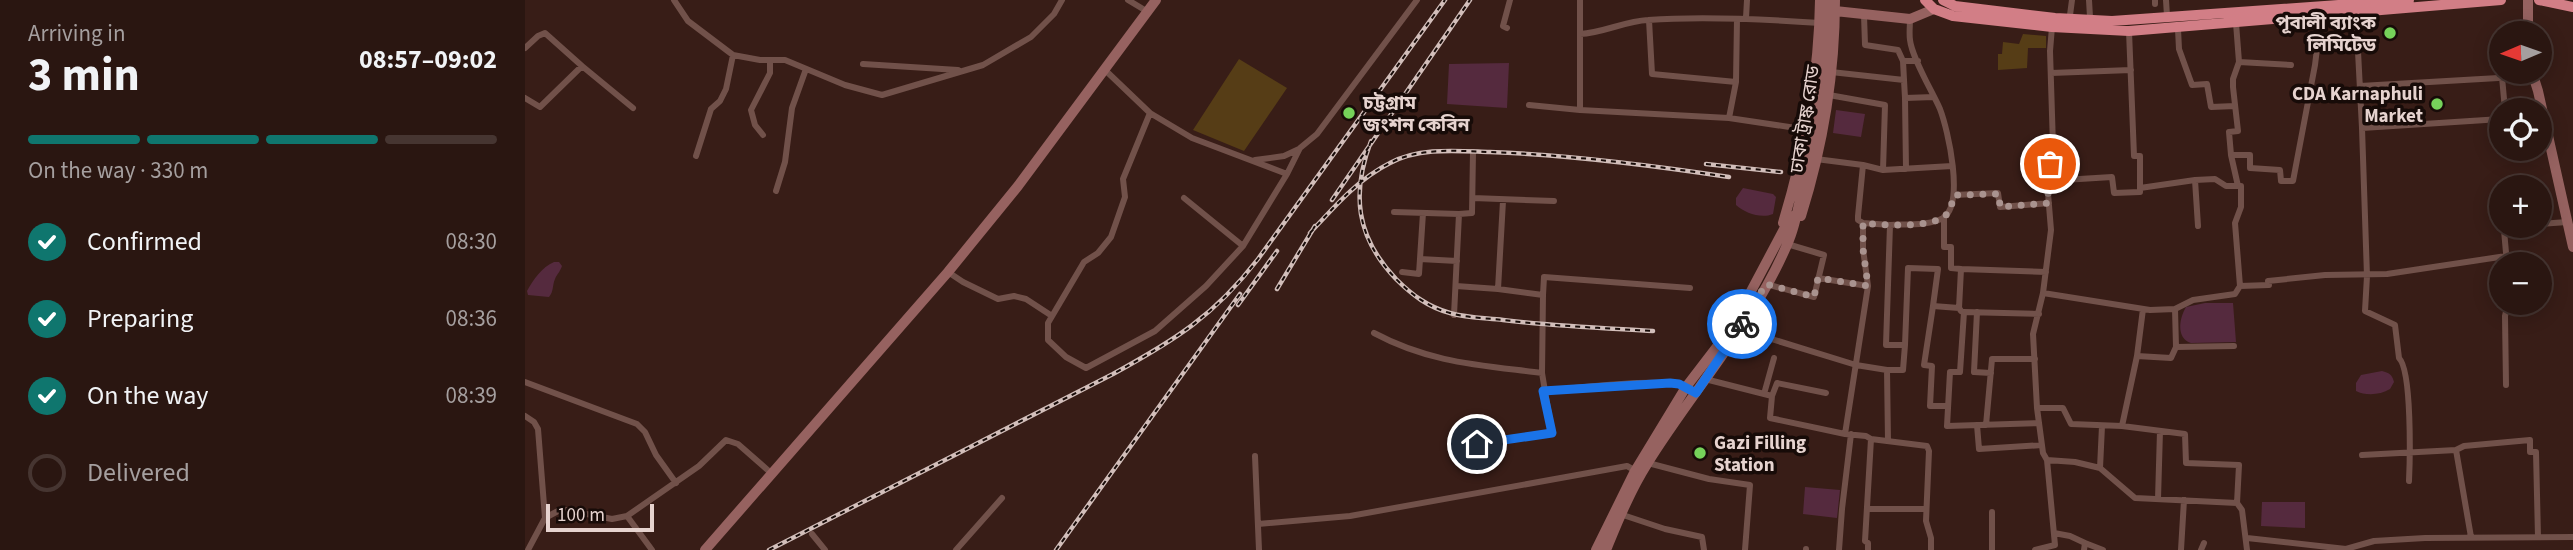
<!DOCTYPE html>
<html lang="en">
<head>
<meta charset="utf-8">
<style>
	:root { --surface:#2a1611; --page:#36231f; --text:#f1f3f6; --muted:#a59f9f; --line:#463531; --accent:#0f766e }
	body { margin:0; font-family:"Source Sans 3","Noto Sans Bengali",sans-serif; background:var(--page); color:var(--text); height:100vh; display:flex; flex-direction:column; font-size:26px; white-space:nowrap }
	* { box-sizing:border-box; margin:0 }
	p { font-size:23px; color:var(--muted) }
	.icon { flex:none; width:38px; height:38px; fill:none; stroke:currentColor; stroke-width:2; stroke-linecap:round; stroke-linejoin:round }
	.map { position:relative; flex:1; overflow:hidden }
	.details { display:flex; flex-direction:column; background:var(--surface); width:525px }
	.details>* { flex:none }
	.needle { width:46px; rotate:268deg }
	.tools { position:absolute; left:1964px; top:21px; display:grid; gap:14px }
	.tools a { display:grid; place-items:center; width:63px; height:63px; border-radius:50%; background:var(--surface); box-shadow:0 4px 18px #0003,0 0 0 2px var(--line); font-size:35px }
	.scale { position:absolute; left:21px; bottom:18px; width:108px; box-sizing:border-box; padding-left:7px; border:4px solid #e6d3cf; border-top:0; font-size:19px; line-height:24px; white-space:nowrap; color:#e6d3cf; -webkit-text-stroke:5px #170b08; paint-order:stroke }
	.pin { position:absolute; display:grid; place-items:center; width:60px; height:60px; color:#fff; margin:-30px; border:4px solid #fff; border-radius:50%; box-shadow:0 2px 7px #0007 }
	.courier { position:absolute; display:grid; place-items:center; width:70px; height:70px; margin:-35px; border:5px solid #1a73e8; border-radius:50%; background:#fff; color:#222; box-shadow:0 2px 9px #0007 }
	.headline em { font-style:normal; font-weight:700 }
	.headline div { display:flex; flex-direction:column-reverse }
	.headline { display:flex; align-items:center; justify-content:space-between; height:119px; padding:0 28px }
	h1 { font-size:46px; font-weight:700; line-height:52px }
	.bar { display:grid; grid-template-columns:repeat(4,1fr); gap:10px 7px; align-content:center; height:84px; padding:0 28px }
	.bar i { height:9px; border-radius:5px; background:var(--line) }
	.bar .current { background:var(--accent) }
	.bar p { grid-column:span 4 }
	ol { padding:0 28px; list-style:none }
	li { display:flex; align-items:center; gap:21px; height:77px }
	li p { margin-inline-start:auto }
	li .icon { padding:7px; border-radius:50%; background:var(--accent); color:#fff; stroke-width:4 }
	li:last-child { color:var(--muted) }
	li i { width:38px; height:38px; border:4px solid var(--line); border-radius:50% }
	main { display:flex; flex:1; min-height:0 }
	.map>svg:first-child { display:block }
	.green { fill:#563d16 }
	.water { fill:#552a3e }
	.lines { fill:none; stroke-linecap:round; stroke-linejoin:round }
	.minor { stroke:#71514a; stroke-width:6 }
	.secondary { stroke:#966260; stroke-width:10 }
	.trunk { stroke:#d27e86; stroke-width:10 }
	.rail-casing { stroke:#d2beba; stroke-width:4.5 }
	.rail { stroke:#170b08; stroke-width:2; stroke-dasharray:5; stroke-linecap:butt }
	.done { stroke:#a9938f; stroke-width:7; stroke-dasharray:0 12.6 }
	.route { stroke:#1a73e8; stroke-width:9 }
	.poi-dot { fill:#76d25a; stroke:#170b08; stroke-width:2.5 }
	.labels { text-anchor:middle; stroke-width:7; stroke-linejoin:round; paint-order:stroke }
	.poi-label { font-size:19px; font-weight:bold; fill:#e6d3cf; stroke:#170b08; text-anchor:end }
	.street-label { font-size:19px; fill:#e6d3cf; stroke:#170b08 }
</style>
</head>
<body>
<main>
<section class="details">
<div class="headline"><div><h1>3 min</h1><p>Arriving in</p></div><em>08:57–09:02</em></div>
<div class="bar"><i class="current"></i><i class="current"></i><i class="current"></i><i></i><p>On the way · 330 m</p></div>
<ol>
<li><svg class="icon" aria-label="check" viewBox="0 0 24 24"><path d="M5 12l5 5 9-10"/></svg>Confirmed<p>08:30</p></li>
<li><svg class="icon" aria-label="check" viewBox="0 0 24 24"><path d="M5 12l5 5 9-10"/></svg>Preparing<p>08:36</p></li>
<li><svg class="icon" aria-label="check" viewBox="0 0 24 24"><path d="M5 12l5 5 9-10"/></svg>On the way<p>08:39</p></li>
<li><i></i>Delivered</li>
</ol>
</section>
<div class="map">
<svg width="2048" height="550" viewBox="0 0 2048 550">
	<rect width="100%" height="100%" fill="#381d17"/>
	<!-- green -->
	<path class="green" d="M1498 34 1521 36V48H1503L1502 68 1473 70V54H1477L1478 42 1494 44Z
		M714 59 762 88 719 151 668 130Z"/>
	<!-- water -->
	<path class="water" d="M984 63 982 108 922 104 924 64Z
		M1311 110 1340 114 1336 137 1308 133Z
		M1218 188 1248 194 1251 197 1248 214C1236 219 1220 213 1211 205V198Z
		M29 262H34L37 266C35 272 32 274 30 279 27 286 29 291 24 297L3 295 2 291C8 280 17 267 29 262Z
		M1680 303H1708L1711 342 1666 343C1651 338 1654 319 1661 307Z
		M1857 371C1864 373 1867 374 1869 382L1865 389C1855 395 1841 396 1831 391V383L1836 375Z
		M1280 487 1315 490 1312 518 1278 514Z
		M1737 502H1780V528L1736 526Z"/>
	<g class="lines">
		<!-- minor -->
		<path class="minor" d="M149 0 163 21 208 55 235 60H260L320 85 357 95 458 65 506 37 529 14 537 0
			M603 0 623 12
			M1055 0V110L1204 118 1211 82 1212 19
			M1564 0 1565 17
			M1630 0V4
			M1641 0 1642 16
			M1831 13 1837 128 1842 276 1840 311 1870 325 1874 358C1887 371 1885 460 1884 481
			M1339 15 1340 45 1373 50 1378 61H1393
			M1545 15 1547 0
			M1221 18 1222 0
			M1124 20 1127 74 1211 82
			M1711 23 1714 62 1708 79V87L1713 131 1704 132 1706 155 1713 186
			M982 28 978 26 985 0
			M1653 29 1654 49 1667 85 1682 84 1686 107 1710 106
			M1604 31 1609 156H1615V188L1670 180
			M1055 34C1078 33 1100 21 1123 20 1180 16 1238 19 1295 23
			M0 48 13 36 20 33 57 66
			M1378 61 1379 80
			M1714 62 1766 65
			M338 64 433 70
			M579 69 625 113
			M1306 72 1379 80 1380 98 1409 97
			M1526 73 1606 70
			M1977 77 1980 110
			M1835 86 2008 76
			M1304 95 1360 105 1358 170 1338 165 1333 216V220L1338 223
			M0 98 15 107 57 66 108 108
			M1380 98 1381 169
			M1004 105 1055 110
			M1204 118 1271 128
			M1837 128 1976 119
			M238 135 230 125 226 110 245 73V60
			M1706 155H1725V168L1755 170 1756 181H1768L1790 65 1796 16
			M171 156 186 109 195 101 201 89 208 55
			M1291 159 1338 165
			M730 160 759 156 774 149
			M1358 170 1427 166
			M1522 181 1587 177 1589 193 1615 192V188
			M251 191 260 162 267 108 281 69
			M1429 195 1473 193 1475 207 1524 203
			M659 198 718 246 762 174
			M948 198 1029 201
			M869 212 934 214
			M1419 217V247H1426V268L1436 269
			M2014 224 2042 222
			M1673 226 1670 180 1690 179 1701 186H1716V207L1710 223 1715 286
			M718 246 681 286 630 331 561 368 541 357 523 340V323L559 262 573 253 586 237 600 197 598 179 625 113 667 138 762 174 775 148 792 134 892 0
			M895 259 932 261
			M1982 264 1979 230 1985 226
			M423 272 438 282 473 299 489 296 501 299 527 316
			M877 272 894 274 898 213
			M1293 278 1343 286
			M1241 284 1289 297 1299 255 1262 244
			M931 286 973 289 978 201
			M1518 293 1625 310 1650 309 1668 300 1710 294 1715 286 1744 285 1743 281 1800 275 1862 274 1981 256
			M1018 295 1019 277 1165 288
			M1650 309 1651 347 1709 346
			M1436 311 1434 308 1436 269 1521 272
			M1452 312 1449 372 1466 373
			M1514 314 1439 312 1435 372H1425L1422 426 1514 423
			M929 315 934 214 947 213 948 152
			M1214 329 1331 365 1362 370
			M849 333C905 363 955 365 1017 373
			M1380 345 1383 268 1413 269 1408 306
			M1612 356 1646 358 1651 347
			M1180 379 1247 396 1245 418 1320 434 1341 436 1346 439 1402 446 1404 451 1401 521 1406 538V550
			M0 382 112 424 120 432 131 455 151 483
			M1981 385 1980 316 1983 303
			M1018 391C1049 389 1138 376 1162 387
			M1239 394 1249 358
			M1247 396 1252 383 1301 393
			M1423 406H1405L1407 366 1399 365 1408 306 1434 308
			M1512 408H1538L1546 424 1597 426 1660 434 1661 463 1714 465 1712 503
			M0 416 9 422 13 429 20 518 3 550
			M1452 425 1454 449 1517 445
			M1461 425 1467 359H1510
			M1597 426 1612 356 1618 309
			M1320 434 1343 286 1338 249V223L1365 225
			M1363 441 1362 370H1378L1380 345H1361L1365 225C1380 224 1404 226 1418 218 1440 204 1423 130 1415 109 1407 91 1387 58 1385 40 1384 33 1385 26 1385 19
			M927 447 1027 433 1017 373 1018 295 973 289
			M1931 450 1939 446 2005 440V452H2011L2013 537
			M1837 455 1931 450 1946 537
			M730 456 734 550
			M1522 460 1550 462 1575 468 1610 498 1712 503 1717 510 1722 550
			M1123 463 1184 479 1225 485 1220 550
			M1575 468 1577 426
			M1633 499 1635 431
			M1342 509H1401
			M1467 512V550
			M1095 514 1140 529 1177 537 1179 550
			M102 516 127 550
			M20 518 33 511 41 510 87 519 102 516 174 466 201 440 213 444 246 473
			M733 524 825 516 1102 466 1113 472
			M1529 533 1545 536 1560 543
			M287 534 300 550
			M1722 538 1821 549 1849 541 1900 538 2048 537
			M431 550 477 498
			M1281 550V549
			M1314 550 1317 509 1326 434
			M1343 550V543L1340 541 1346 439
			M1510 550 1530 545 1522 460 1518 453 1512 408 1508 334 1518 293 1526 230 1522 181 1528 146 1525 51 1527 27
			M1559 550 1560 543 1578 550
			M1656 550 1659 500
			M1676 550 1679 543"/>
		<!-- secondary -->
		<path class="secondary" d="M2003 0V33
			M1310 11 1385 19 1409 9
			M2007 72 2013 91 2048 247
			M1276 216C1298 146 1310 73 1310 0
			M1258 223C1280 150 1294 77 1295 0
			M180 550 423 272 493 186 631 0
			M1071 550 1110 471 1161 387 1207 327 1266 216
			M1081 550C1093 521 1105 491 1122 464 1167 391 1231 321 1264 240 1273 218 1276 192 1281 168 1293 112 1303 57 1303 0"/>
		<!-- trunk -->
		<path class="trunk" d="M1400 0 1409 9 1428 16 1527 27 1604 31 1976 0
			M1418 0 1430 6 1530 18 1587 21 1884 0
			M2014 0 2048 7"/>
		<!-- rail casing -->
		<g class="rail-casing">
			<path id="rail" d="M846 141C826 194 831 237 871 279 887 295 903 307 925 313 942 318 961 318 978 320 1028 326 1078 328 1128 331
				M1181 164 1256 172
				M807 200 945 0
				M785 233C809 207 833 179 865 163 895 147 932 151 965 152 1046 155 1125 165 1204 177
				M752 289 790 226
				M713 305 752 251
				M244 550 588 374C650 340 689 316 733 259L920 0
				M531 550 715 294"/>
		</g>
		<!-- rail -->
		<use href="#rail" class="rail"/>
	</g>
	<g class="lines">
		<!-- done -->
		<path class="done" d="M1217 324 1241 284 1289 297 1293 278 1343 286 1338 249V223C1357 225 1406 229 1421 215 1426 210 1427 202 1429 195L1474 194 1475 207 1524 203 1522 181 1525 164"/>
		<!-- route -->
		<path class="route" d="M952 444 1027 433 1018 391 1145 383 1154 384 1171 393 1217 324"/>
	</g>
	<!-- markers -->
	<g class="poi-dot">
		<circle cx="1865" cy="33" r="7"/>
		<circle cx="1912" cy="104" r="7"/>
		<circle cx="824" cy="113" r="7"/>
		<circle cx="1175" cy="453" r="7"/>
	</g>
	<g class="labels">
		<!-- poi labels -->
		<g class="poi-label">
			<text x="1851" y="29">পূবালী ব্যাংক<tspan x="1851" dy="22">লিমিটেড</tspan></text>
			<text x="1898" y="100">CDA Karnaphuli<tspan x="1898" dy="22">Market</tspan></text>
			<text x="838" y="109" text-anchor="start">চট্টগ্রাম<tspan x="838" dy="22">জংশন কেবিন</tspan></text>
			<text x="1189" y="449" text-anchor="start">Gazi Filling<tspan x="1189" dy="22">Station</tspan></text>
		</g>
		<!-- street labels -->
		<g class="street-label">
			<text transform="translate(1279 119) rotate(-81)" y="7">ঢাকা ট্রাঙ্ক রোড</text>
		</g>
	</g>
</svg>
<div class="tools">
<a><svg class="needle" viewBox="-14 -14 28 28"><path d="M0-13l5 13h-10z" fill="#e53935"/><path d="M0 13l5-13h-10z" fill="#a59f9f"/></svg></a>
<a><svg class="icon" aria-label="locate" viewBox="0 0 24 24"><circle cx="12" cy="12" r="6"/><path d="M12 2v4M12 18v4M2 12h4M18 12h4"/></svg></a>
<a>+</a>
<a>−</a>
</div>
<div class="scale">100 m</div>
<div class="pin" style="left:1525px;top:164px;background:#ea580c"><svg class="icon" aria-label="bag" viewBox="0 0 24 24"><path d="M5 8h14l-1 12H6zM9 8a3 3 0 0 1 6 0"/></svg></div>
<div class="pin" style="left:952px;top:444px;background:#1f2937"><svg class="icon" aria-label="home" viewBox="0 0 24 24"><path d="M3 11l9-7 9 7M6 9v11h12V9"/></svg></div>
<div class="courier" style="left:1217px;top:324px"><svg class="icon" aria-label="bike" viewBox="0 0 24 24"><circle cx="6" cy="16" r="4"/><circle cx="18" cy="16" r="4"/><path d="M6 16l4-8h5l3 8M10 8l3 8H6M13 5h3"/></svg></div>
</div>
</main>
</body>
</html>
